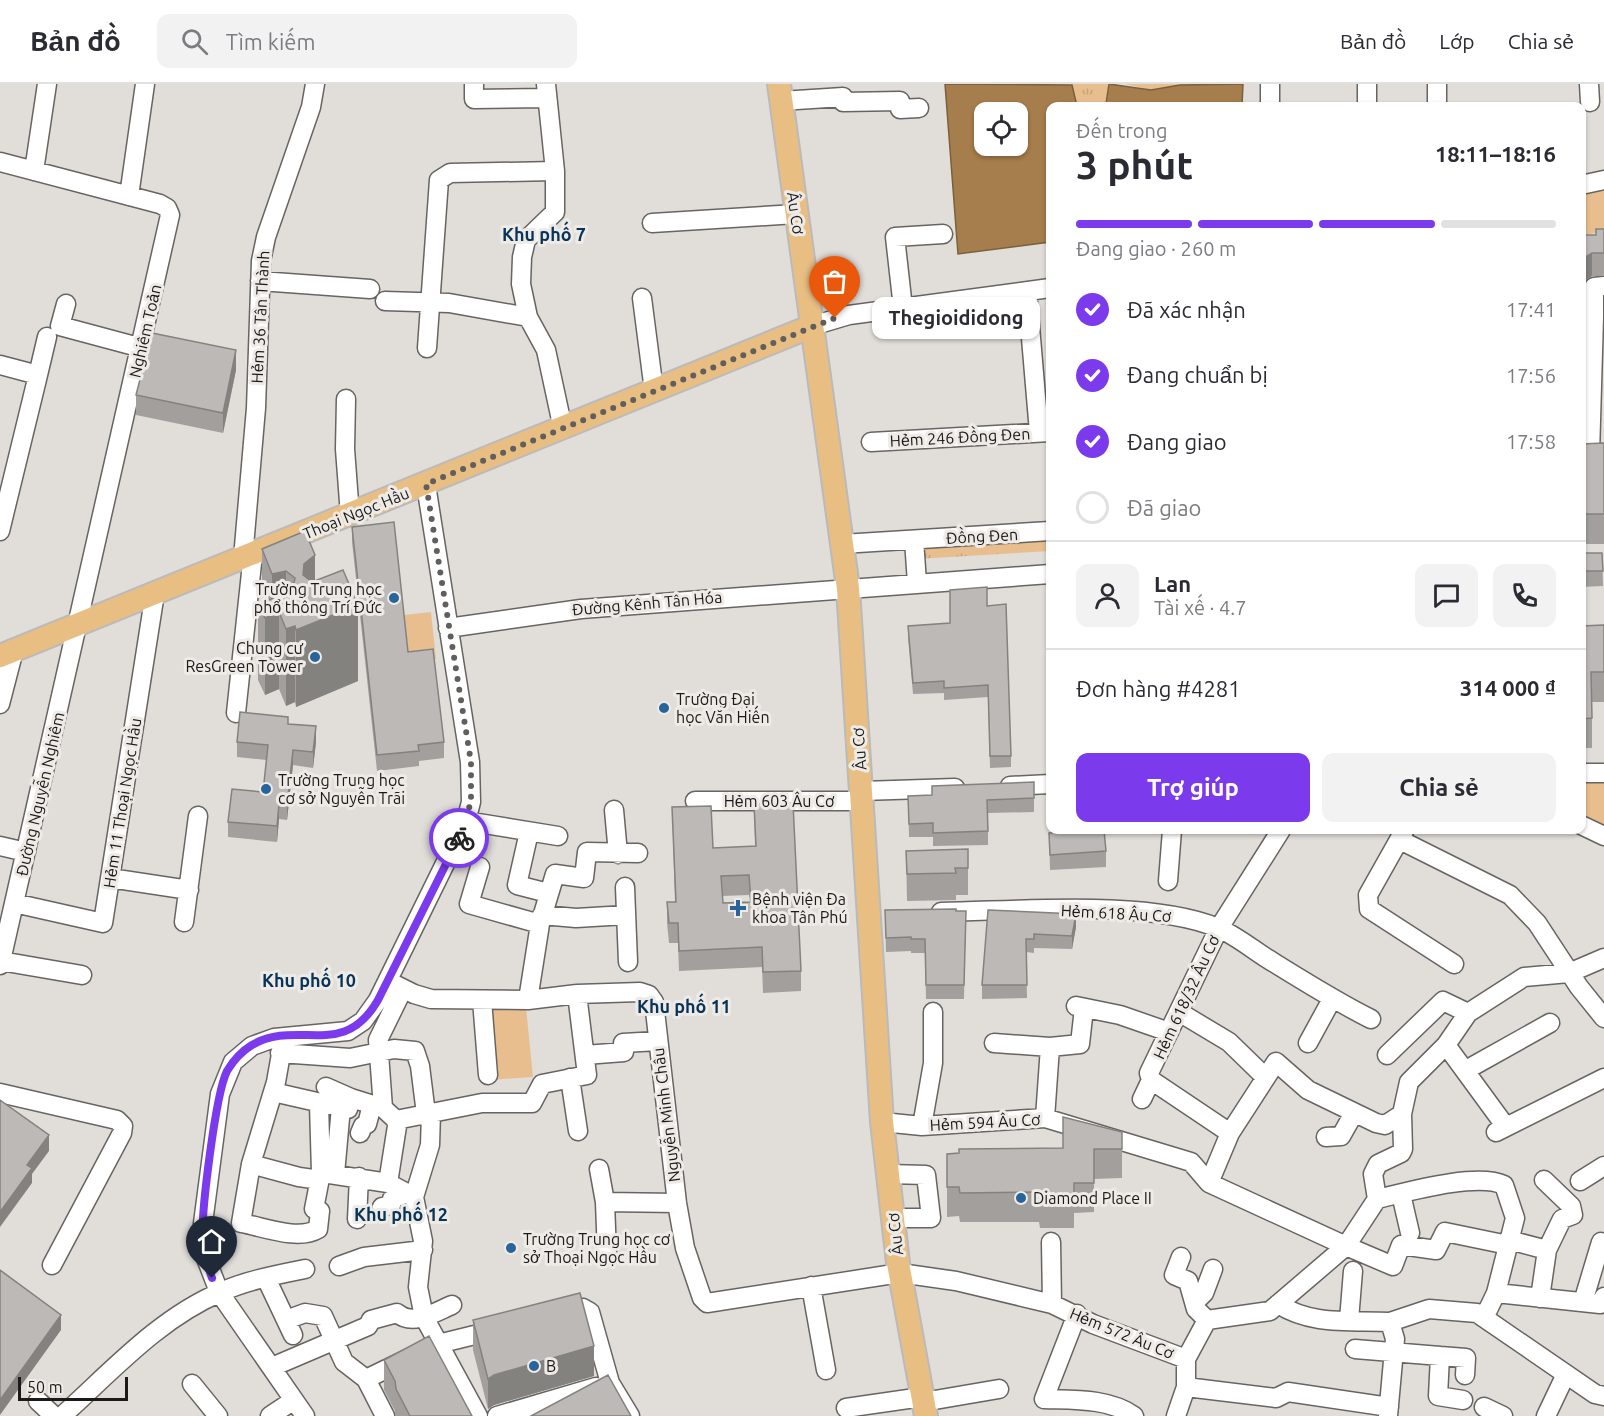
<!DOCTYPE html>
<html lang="vi">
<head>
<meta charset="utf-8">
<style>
	:root { --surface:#fff; --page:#f2f2f3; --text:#2b2b33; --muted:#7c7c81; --line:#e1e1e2; --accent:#7c3aed }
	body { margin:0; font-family:Ubuntu,sans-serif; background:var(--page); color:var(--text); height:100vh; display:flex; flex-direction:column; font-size:22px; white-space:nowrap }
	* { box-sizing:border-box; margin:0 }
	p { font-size:20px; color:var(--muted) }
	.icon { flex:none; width:33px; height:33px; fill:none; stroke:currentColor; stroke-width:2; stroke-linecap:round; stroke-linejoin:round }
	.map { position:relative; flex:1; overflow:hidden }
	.drawer { position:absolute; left:1046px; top:18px; width:540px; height:732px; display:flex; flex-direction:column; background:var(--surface); border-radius:12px; box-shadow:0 2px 4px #0004 }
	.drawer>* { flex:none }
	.tools { position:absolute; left:974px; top:18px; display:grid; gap:12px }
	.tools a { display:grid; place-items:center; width:54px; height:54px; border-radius:12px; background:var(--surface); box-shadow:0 2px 4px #0004; font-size:30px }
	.scale { position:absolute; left:18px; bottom:15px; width:110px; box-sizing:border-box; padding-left:6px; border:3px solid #1b1a19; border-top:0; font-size:16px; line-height:21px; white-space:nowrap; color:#1b1a19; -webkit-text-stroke:4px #eeebe7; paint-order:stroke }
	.pin { position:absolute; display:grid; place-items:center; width:51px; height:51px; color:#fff; margin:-62px -26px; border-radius:50% 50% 50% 0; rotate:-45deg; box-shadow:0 0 6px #0007 }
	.pin .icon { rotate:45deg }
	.courier { position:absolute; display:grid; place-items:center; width:60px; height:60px; margin:-30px; border:4px solid #7c3aed; border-radius:50%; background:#fff; color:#222; box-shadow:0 2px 8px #0007 }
	.bubble { position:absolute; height:42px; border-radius:12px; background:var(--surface); box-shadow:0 2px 4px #0004; font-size:20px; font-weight:700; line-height:42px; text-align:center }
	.overview em { font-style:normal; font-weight:700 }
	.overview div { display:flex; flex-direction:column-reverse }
	.overview { display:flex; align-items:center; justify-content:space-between; height:102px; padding:0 30px }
	h1 { font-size:39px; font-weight:700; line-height:45px }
	.bar { display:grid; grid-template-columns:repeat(4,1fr); gap:9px 6px; align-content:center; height:72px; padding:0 30px }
	.bar i { height:8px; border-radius:4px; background:var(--line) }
	.bar .on { background:var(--accent) }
	.bar p { grid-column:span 4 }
	.line { display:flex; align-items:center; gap:15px; padding:0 30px; border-top:2px solid var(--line) }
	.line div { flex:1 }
	.round { display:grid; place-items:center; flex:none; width:63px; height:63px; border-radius:12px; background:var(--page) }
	ol { padding:0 30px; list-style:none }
	li { display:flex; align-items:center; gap:18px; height:66px }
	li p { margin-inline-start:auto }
	li .icon { padding:6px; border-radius:50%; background:var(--accent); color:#fff; stroke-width:4 }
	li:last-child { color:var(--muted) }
	li i { width:33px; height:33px; border:3px solid var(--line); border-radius:50% }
	.primary-button { display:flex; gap:12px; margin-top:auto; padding:12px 30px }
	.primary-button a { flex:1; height:69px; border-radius:12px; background:var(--accent); color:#fff; font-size:24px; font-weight:700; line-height:69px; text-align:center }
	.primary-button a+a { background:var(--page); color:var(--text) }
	header { display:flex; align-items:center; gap:36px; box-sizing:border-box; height:84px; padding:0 30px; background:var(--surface); border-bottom:2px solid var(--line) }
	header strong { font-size:28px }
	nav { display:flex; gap:33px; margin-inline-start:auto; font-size:21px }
	.search { width:420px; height:54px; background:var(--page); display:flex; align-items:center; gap:15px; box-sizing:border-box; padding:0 21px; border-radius:12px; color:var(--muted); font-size:22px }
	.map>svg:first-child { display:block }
	.grass { fill:url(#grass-tufts) }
	.green { fill:#e8be8e }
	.water { fill:#a67d4c; stroke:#7c5f3d; stroke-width:1.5; fill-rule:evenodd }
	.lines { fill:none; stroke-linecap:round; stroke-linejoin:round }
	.minor-casing { stroke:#676461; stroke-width:21 }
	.major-casing { stroke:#bbbaba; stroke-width:26 }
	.minor { stroke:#fff; stroke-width:18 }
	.major { stroke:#e9be83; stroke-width:22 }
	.wall { fill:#a29f9d; fill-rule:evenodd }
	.shaded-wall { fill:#84827f }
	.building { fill:#bcb9b6; stroke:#84827f; stroke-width:1.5; fill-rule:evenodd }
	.done { stroke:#605f5d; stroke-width:6; stroke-dasharray:0 10.8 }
	.route { stroke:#7c3aed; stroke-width:8 }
	.poi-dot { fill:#28639a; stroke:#eeebe7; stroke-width:2 }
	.labels { text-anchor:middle; stroke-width:6; stroke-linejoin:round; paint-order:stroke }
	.street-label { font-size:16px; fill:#1b1a19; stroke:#eeebe7 }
	.poi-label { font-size:16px; fill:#1b1a19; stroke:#eeebe7; text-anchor:start }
	.neighbourhood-label { font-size:18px; font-weight:bold; fill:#093459; stroke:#eeebe7 }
</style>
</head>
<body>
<header>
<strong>Bản đồ</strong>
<div class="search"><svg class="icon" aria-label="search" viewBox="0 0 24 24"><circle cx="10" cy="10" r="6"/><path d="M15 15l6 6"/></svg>Tìm kiếm</div>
<nav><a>Bản đồ</a><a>Lớp</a><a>Chia sẻ</a></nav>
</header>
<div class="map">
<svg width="1604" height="1332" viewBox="0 0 1604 1332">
	<defs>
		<pattern id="grass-tufts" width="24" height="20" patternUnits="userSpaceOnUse" patternTransform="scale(1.5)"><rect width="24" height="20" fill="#e8be8e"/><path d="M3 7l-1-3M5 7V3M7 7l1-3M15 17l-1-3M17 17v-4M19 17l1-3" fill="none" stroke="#c6a37a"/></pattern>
	</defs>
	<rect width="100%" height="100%" fill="#e1deda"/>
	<!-- grass -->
	<path class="grass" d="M1071 0H1109L1106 20 1108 22H1077Z
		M1125 0H1220L1151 6Z
		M1050 455V467L917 475V461Z"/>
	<!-- green -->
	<path class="green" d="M1604 105V147L1581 152V110Z
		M431 528 436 575 409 578 404 531Z
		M1581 698 1604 699V743L1581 732Z
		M485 923H526L533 993 490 996Z"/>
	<!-- water -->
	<path class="water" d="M945 0 1072 1 1077 22H1050V158L958 170ZM984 28H1017V62H984Z
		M1109 0 1151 6 1180 1 1243 0 1242 22H1108L1106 20Z"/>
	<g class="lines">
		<!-- minor casing -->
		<g class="minor-casing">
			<path id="minor" d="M474 0V15L546 14
				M546 0 555 87V128L526 156 522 173 521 200 528 233 546 266 563 345
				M1367 0V22
				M1589 0 1590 18
				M781 17 843 13V18L900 17V25L919 24
				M1270 22V0
				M1437 22V0
				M0 78 160 120 167 124 170 131 0 881
				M34 87 47 0
				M1581 101 1604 96
				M129 112 145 0
				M652 139 796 130
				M260 197 370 205
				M1027 207 1039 348
				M642 214 654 307
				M385 217 449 219 528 233
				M66 220 60 242 142 264
				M903 224 895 153 943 150
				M1583 233H1594V203L1604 202
				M812 242 849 231 1050 204
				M427 264 439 96 450 89 555 87
				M0 281 38 291 0 447
				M38 291 47 253
				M346 315 345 365 350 431
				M871 358 1050 348
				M1590 371 1594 233
				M914 456 917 499
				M842 460 1050 447
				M243 474 256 324 261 177 266 153 311 23 315 0
				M448 544 581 525 1050 490
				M0 620 14 566
				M236 629 253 470
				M1581 689H1604
				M1010 702 1050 700
				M862 707 955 704
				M695 717H863
				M614 726 618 770
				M466 737 558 752
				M1581 741 1604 752
				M1404 747 1368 811 1369 825 1454 880
				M529 748 517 801 548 809
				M1400 756 1510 811 1537 839 1579 903 1604 934
				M0 762 26 768
				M480 783 469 820 540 840
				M110 794 189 806
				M1168 797 1172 746
				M625 803 628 878
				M14 819 103 839 155 509
				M941 828C1017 827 1149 815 1218 844 1235 851 1252 865 1268 875 1302 896 1335 917 1371 935
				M542 831 576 834 626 831
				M184 838 198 732
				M1 877 82 891
				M388 897 414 910 431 915 528 916 577 910 640 908 649 911 654 918 677 1119 685 1164 702 1214 707 1219 900 1189 956 1197 1052 1220 1093 1240 1186 1275V1303L1276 1314 1288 1308 1389 1323
				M403 905 378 956 383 1024 396 1036 397 1042 388 1099 414 1113 423 1157 418 1203 424 1233 478 1332
				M482 916 488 991
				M528 916 540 840 555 790 584 794 587 768 638 769
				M1076 922 1120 931 1169 948
				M1179 928 1229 958 1264 992
				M284 953 276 998 251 1080 241 1139C264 1143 298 1157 318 1145L320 1127 314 1125 321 1089 319 1020
				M994 959 1050 963 1045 1034
				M1308 959 1332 915
				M1446 961 1506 1043
				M1050 963 1080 960 1084 924
				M280 969 350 974 394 965 415 967 420 982 426 1030
				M585 971 624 968 623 959 658 957
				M1387 971 1443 917 1468 929
				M1466 986 1550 939
				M570 994 578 1047
				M1151 996 1230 1049
				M326 1003 351 1014
				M273 1008 330 1021
				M0 1009 117 1036 123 1042 122 1049 52 1181
				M1142 1015 1151 996 1149 989 1219 844 1281 746
				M396 1036 482 1019H532L542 1000 587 991 577 910
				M882 1038 922 1042 1045 1034 1191 1078 1209 1099 1346 1162 1377 1115C1407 1108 1477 1088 1504 1101L1515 1134 1496 1209
				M922 1042 933 979V928
				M1496 1048 1604 994
				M360 1049 363 1042 367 1040 372 1021
				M1326 1053 1341 1052 1354 1029
				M251 1080 299 1093 320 1096
				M599 1085 605 1118 607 1171
				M323 1089 388 1099
				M335 1090 341 1023 348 1025 351 1014 383 1024
				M888 1090 926 1091 931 1134H893
				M1580 1097 1604 1082
				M1209 1099 1230 1049 1276 978 1308 1006 1376 1039 1385 1041 1402 1030
				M1401 1110 1410 1149
				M414 1113 430 1061 431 1029
				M1377 1115 1373 1090 1378 1080 1401 1069 1403 1065 1402 1030 1409 998 1446 961 1468 929 1524 893 1569 889 1604 874
				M605 1118 677 1119
				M382 1123 391 1121 392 1115 407 1109
				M357 1135 359 1093
				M1509 1156 1547 1166
				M1051 1158 1052 1220
				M1181 1173 1174 1191 1188 1197 1196 1225 1207 1236
				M339 1182 364 1173 423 1166
				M266 1194 293 1251
				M811 1202 826 1286
				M1540 1214 1547 1166 1562 1135 1573 1131 1571 1122 1544 1096
				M1196 1217 1204 1209 1213 1185
				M1583 1218 1601 1158
				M1278 1220C1312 1242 1351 1236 1390 1238
				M562 1229 583 1224 590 1228 610 1299 630 1332
				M1077 1230 1044 1315C1073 1316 1109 1314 1134 1332
				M1484 1234 1496 1209 1600 1220 1604 1213
				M286 1236 305 1229 323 1232 344 1278 366 1295 385 1332
				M1349 1236 1353 1187
				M1355 1265 1440 1272 1438 1312 1463 1316
				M1440 1272 1466 1274 1465 1291
				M1186 1275 1207 1236 1270 1227 1346 1162 1393 1182 1401 1161 1436 1166 1445 1148 1508 1161
				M272 1283 368 1242 371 1236 397 1229C413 1243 435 1228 452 1221
				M366 1295 438 1260 495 1246
				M192 1300 218 1332
				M38 1317 54 1332
				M923 1318 999 1305
				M1484 1323 1503 1332
				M846 1324 922 1313
				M62 1332C111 1288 159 1234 221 1208 248 1196 276 1191 305 1185
				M270 1332 294 1316
				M305 1332 219 1208 204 1169 203 1139 220 1010 233 978 252 962 274 954 348 947 363 937 378 916 466 737 471 718 470 678 426 401
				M497 1332 596 1303
				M1176 1332 1186 1303
				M1388 1332 1395 1255 1390 1238 1429 1225 1477 1229 1595 1310 1604 1312
				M1546 1332 1566 1290"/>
		</g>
		<!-- major casing -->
		<g class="major-casing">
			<path id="major" d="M779 0 848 504 882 1038 898 1179 926 1332
				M0 572 812 242"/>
		</g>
		<!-- minor -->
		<use href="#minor" class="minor"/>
		<!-- major -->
		<use href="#major" class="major"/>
	</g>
	<!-- wall -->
	<path class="wall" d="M1604 145V192H1592L1584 197 1583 210H1581V151H1596Z
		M236 286 223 349 136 331V311Z
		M1604 359V460H1581V360Z
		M352 443 408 568 444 658V674L419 677V682L377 687 352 458Z
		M262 465 315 497 358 597 296 623 295 618 286 622 279 605 265 611 258 596V520L262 518Z
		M1581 469H1602L1603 502 1581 503Z
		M987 522 1011 672V683L990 684 988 613 944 616V609L913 610 908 554V542L950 539Z
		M1604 541V618H1592V664H1581V542Z
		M288 640 316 658 313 684 293 681 287 736 279 735 277 758 228 753V738L263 708 267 676 237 673V658Z
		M1034 698V728L988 729V761L933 762V753H909L908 712 932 711Z
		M754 720 801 887V907L763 909 762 883 679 887 678 859H669L667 839V818H675L672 723 713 764 755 762ZM749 811 750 818 723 819 722 812Z
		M1049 749 1106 767V783L1050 786Z
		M968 765V811H956V816L907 817 906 767Z
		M885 826 966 827 964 915H926L925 869H911V867L886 868Z
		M988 826 1076 843 1072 865 1034 864V869L1026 868 1027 914 982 915V901Z
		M1063 1033 1122 1048V1094L1094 1095V1128L1074 1129V1144H1040L1039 1138H960L959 1132 947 1133V1070L1063 1064Z
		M473 1236 594 1292 494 1321 488 1325 473 1266Z
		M384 1276 472 1332H395V1327L384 1306Z"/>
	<!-- shaded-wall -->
	<path class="shaded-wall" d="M1592 169V192L1584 197 1583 210V187L1584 174Z
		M236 266V286L223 349V329Z
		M315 471V539L358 521V597L296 623V546L304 480Z
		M286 487V545L295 542V618L286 622V545L279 528V605L265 611V534L272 531V490Z
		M316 642V658L313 684V668Z
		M293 666V681L287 736V721Z
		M279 720V735L277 758V742Z
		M1076 830V843L1072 865V852Z
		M49 1051V1067L32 1090V1099L0 1143V1128L27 1081Z
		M61 1231V1246L0 1331V1316Z
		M594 1262V1292L494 1321 488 1325V1295L494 1291Z"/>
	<!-- building -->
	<path class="building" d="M1596 145H1604V169H1592L1584 174 1583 187H1581V151H1596Z
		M152 249 236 266 223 329 136 311Z
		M1604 359V430H1581V360Z
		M394 438 408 568 433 565 444 658 418 661 419 667 377 671 352 443Z
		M305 447 315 471 304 480 303 491 312 498 343 486 358 521 296 546 295 542 286 545 279 528 265 534 258 520 289 508 293 504 295 494 286 487 272 490 262 465Z
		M1581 469H1602L1603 487H1581Z
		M987 503V522L1006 520 1011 672H990L988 601 944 604V597L913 599 908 542 950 539V506Z
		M1604 541V588H1591L1592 634 1581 635V542Z
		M240 628 288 633V640L316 642 313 668 293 666 287 721 279 720 277 742 228 738 232 705 263 708 268 661 237 658Z
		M1034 698V714L987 716 988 747 933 749V739L909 740 908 712 932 711V702Z
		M793 719 801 887 763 888 762 863 679 867 678 839H669L667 818H676L672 723 711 722 713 764 756 762 754 720ZM749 791 751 818 723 819 721 792Z
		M1104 746 1106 767 1050 771 1049 749Z
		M968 765V784H955L956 789 907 790 906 767Z
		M956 825V827H966L964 901H926L925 855H911V853L886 854 885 826Z
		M988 826 1076 830 1072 852 1034 850V855H1026L1027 901H982Z
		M0 1016 49 1051 27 1081 32 1084 0 1128Z
		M1063 1033 1122 1048V1065H1094V1099H1074V1114H1040L1039 1108 960 1109 959 1103H947V1070L959 1069V1065L1063 1064Z
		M0 1186 61 1231 0 1316Z
		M580 1209 594 1262 494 1291 488 1295 473 1236Z
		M429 1252 472 1332H410L396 1305 395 1297 384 1276Z
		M608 1291 631 1332H531Z"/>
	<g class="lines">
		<!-- done -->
		<path class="done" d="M459 754 471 718V678L426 400 835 234"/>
		<!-- route -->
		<path class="route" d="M212 1194C208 1182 204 1171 203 1159 200 1132 216 1009 227 987 233 977 242 967 252 961 298 934 343 977 378 916L459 754"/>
	</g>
	<!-- markers -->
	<g class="poi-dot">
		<circle cx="394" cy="514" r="6"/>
		<circle cx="315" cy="573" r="6"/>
		<circle cx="664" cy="624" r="6"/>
		<circle cx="266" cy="705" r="6"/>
		<path d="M735 815h6v6h6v6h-6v6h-6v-6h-6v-6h6z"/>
		<circle cx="1021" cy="1114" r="6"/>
		<circle cx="511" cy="1164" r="6"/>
		<circle cx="534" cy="1282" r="6"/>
	</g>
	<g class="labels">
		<!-- street labels -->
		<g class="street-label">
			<text transform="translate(796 129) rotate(82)" y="6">Âu Cơ</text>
			<text transform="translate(260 233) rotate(-87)" y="6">Hẻm 36 Tân Thành</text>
			<text transform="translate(145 247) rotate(-77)" y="6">Nghiêm Toản</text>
			<text transform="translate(960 353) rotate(-3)" y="6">Hẻm 246 Đồng Đen</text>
			<text transform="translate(356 429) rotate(-22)" y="6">Thoại Ngọc Hầu</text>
			<text transform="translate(982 452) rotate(-3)" y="6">Đồng Đen</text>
			<text transform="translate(647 519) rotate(-5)" y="6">Đường Kênh Tân Hóa</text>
			<text transform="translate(859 665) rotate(-94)" y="6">Âu Cơ</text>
			<text transform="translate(40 710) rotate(-77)" y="6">Đường Nguyễn Nghiêm</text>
			<text x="779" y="723">Hẻm 603 Âu Cơ</text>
			<text transform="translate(122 719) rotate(-81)" y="6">Hẻm 11 Thoại Ngọc Hầu</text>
			<text transform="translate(1116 829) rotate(3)" y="6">Hẻm 618 Âu Cơ</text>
			<text transform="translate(1186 913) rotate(-65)" y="6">Hẻm 618/32 Âu Cơ</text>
			<text transform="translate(666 1031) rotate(-97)" y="6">Nguyễn Minh Châu</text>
			<text transform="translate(985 1038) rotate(-3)" y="6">Hẻm 594 Âu Cơ</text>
			<text transform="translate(895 1150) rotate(-96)" y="6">Âu Cơ</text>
			<text transform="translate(1122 1249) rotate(22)" y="6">Hẻm 572 Âu Cơ</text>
		</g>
		<!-- poi labels -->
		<g class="poi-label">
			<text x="382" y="511" text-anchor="end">Trường Trung học<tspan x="382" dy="18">phổ thông Trí Đức</tspan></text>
			<text x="303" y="570" text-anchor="end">Chung cư<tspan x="303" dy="18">ResGreen Tower</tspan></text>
			<text x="676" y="621">Trường Đại<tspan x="676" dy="18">học Văn Hiến</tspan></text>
			<text x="278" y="702">Trường Trung học<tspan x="278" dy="18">cơ sở Nguyễn Trãi</tspan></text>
			<text x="752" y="821">Bệnh viện Đa<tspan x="752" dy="18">khoa Tân Phú</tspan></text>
			<text x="1033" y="1120">Diamond Place II</text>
			<text x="523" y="1161">Trường Trung học cơ<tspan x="523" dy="18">sở Thoại Ngọc Hầu</tspan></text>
			<text x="546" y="1288">B</text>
		</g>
		<!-- neighbourhood labels -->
		<g class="neighbourhood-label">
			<text x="544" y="157">Khu phố 7</text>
			<text x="309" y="903">Khu phố 10</text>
			<text x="684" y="929">Khu phố 11</text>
			<text x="401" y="1137">Khu phố 12</text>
		</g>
	</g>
</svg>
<div class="tools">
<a><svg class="icon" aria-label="locate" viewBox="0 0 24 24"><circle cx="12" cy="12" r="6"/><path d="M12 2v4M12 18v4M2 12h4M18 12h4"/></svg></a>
</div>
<div class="scale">50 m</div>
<div class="pin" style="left:835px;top:234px;background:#ea580c"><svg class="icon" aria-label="bag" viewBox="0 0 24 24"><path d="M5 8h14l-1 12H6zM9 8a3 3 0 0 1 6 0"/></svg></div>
<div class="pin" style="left:212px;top:1194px;background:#1f2937"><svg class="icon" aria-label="home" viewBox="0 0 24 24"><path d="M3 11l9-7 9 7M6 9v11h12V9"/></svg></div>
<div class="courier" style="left:459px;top:754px"><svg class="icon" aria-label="bike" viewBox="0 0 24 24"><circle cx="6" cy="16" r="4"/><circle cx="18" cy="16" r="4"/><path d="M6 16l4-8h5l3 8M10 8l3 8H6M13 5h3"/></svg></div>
<div class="bubble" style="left:872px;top:213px;width:168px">Thegioididong</div>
<section class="drawer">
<div class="overview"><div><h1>3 phút</h1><p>Đến trong</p></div><em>18:11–18:16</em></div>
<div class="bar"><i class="on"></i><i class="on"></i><i class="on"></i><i></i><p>Đang giao · 260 m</p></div>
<ol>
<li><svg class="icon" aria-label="check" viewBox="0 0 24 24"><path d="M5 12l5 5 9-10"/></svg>Đã xác nhận<p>17:41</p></li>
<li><svg class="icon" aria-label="check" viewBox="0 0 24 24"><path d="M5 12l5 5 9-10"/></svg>Đang chuẩn bị<p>17:56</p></li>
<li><svg class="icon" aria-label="check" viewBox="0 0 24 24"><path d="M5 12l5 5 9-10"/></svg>Đang giao<p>17:58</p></li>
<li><i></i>Đã giao</li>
</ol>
<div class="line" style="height:108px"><a class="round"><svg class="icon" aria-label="person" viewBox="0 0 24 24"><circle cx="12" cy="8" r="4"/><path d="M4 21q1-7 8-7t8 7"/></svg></a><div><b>Lan</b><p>Tài xế · 4.7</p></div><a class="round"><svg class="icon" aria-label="chat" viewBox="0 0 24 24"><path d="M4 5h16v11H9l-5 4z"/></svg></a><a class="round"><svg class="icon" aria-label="phone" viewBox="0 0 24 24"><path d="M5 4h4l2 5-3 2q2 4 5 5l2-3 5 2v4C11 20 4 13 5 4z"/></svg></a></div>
<div class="line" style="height:78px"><div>Đơn hàng #4281</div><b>314 000 ₫</b></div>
<div class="primary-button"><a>Trợ giúp</a><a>Chia sẻ</a></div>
</section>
</div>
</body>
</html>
